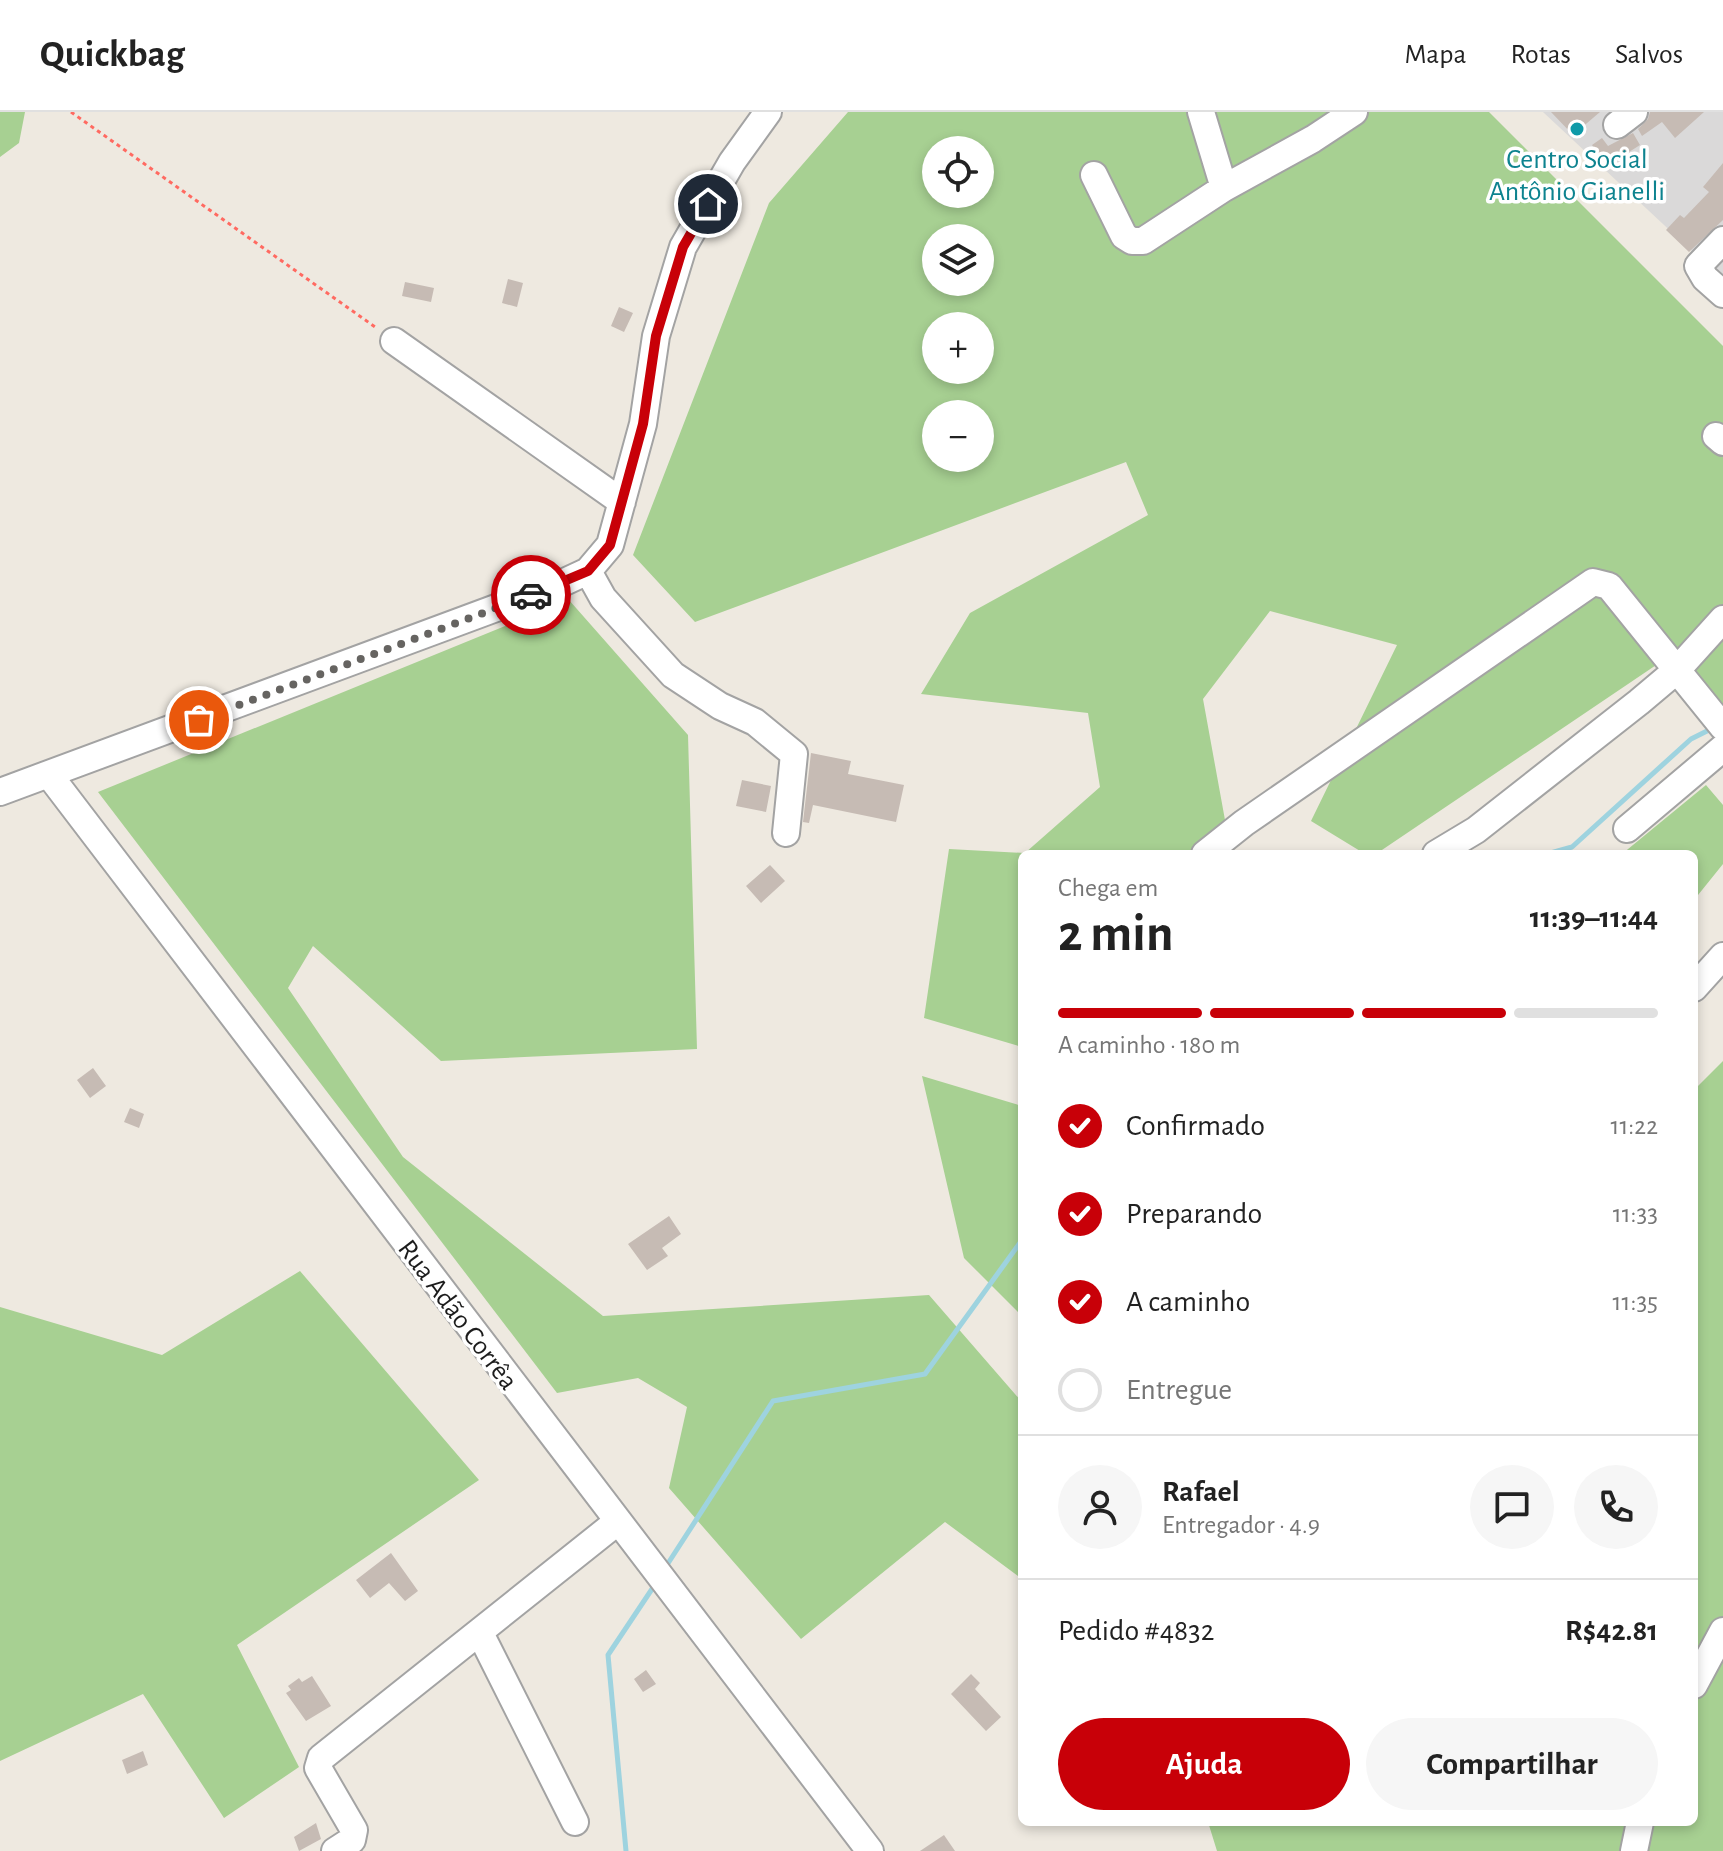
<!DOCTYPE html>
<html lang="pt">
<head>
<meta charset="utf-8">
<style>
	:root { --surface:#fff; --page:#f6f6f6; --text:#222; --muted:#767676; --line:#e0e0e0; --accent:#c80008 }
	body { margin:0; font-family:"Alegreya Sans",sans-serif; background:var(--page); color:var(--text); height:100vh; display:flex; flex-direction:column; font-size:30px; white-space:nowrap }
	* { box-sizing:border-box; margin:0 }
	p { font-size:26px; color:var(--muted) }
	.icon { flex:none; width:44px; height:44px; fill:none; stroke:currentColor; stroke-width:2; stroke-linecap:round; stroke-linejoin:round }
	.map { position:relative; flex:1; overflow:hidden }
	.sheet { position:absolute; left:1018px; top:738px; width:680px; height:976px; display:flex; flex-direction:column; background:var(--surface); border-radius:12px; box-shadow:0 4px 12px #0003 }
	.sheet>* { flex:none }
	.controls { position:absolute; left:922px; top:24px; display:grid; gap:16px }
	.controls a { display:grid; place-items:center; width:72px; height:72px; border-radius:50%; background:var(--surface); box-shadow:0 4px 12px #0003; font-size:40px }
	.pin { position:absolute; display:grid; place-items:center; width:68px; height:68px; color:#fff; margin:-34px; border:4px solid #fff; border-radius:50%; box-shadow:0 2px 8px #0007 }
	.courier { position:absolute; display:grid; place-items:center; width:80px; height:80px; margin:-40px; border:6px solid #c80008; border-radius:50%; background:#fff; color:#222; box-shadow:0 2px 10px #0007 }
	.head em { font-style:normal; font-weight:600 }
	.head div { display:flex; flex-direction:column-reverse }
	.head { display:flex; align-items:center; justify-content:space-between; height:136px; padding:0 40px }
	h1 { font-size:52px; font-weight:600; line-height:60px }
	.bar { display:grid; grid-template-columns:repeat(4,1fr); gap:12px 8px; align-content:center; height:96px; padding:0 40px }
	.bar i { height:10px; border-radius:6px; background:var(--line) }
	.bar .active { background:var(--accent) }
	.bar p { grid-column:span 4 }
	.line { display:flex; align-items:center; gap:20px; padding:0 40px; border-top:2px solid var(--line) }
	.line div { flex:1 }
	.round { display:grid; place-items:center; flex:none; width:84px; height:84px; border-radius:42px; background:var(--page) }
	ol { padding:0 40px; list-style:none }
	li { display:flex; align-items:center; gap:24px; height:88px }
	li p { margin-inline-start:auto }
	li .icon { padding:8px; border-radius:50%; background:var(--accent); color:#fff; stroke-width:4 }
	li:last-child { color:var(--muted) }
	li i { width:44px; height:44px; border:4px solid var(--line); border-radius:50% }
	.button { display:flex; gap:16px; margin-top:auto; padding:16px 40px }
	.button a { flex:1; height:92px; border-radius:48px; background:var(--accent); color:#fff; font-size:32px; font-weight:600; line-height:92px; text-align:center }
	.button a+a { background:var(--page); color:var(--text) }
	header { display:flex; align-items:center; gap:48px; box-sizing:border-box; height:112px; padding:0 40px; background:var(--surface); border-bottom:2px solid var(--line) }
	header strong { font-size:38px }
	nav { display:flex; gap:44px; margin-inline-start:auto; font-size:28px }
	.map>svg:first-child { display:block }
	.residential { fill:#dad9d9 }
	.forest { fill:#a7d092; fill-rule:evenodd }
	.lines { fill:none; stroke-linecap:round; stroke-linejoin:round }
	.stream { stroke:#9ed3df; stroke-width:5 }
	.building { fill:#c6bbb4 }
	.minor-casing { stroke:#a3a3a3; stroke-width:30 }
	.path { stroke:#ff6a61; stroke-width:3; stroke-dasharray:4 4; stroke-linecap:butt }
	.minor { stroke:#fff; stroke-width:26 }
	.done { stroke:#666461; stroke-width:8; stroke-dasharray:0 14.4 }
	.route { stroke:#c80008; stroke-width:10 }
	.culture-dot { fill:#0f9aa8; stroke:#fff; stroke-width:3 }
	.labels { text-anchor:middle; stroke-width:7; stroke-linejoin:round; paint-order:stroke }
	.culture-label { font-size:28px; fill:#0d838f; stroke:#fff }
	.street-label { font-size:28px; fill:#1c1c1c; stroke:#fff }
</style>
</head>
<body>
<header>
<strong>Quickbag</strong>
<nav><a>Mapa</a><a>Rotas</a><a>Salvos</a></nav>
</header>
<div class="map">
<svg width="1723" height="1739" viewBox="0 0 1723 1739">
	<rect width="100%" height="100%" fill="#eee9e0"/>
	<!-- residential -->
	<path class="residential" d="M1543 0H1723V168Z"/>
	<!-- forest -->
	<path class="forest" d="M0 0H25L19 31 0 45Z
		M848 0H1489L1723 234V601L1671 543 1376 742H1365L1311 709 1397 533 1270 499 1203 587 1229 730 1224 742H1022V935L924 906 949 737 1025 741 1100 675 1088 601 921 582 970 501 1148 403 1126 350 695 510 633 443 769 91ZM936 38H980V82H936ZM936 126H980V170H936ZM936 214H980V258H936ZM936 302H980V346H936Z
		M569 488 688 623 697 937 441 949 313 834 288 876 403 1045 603 1204 929 1183 1022 1290V1467L945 1410 801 1527 669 1376 687 1295 638 1266 557 1281 98 680Z
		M1706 673 1723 693V752L1694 788V742H1622Z
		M1723 949V1739H1217L1208 1710H1694V978Z
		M922 964 1022 994V1204L964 1146Z
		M300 1159 479 1368 237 1533 299 1655 224 1706 143 1582 0 1649V1195L162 1243Z"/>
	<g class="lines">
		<!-- stream -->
		<path class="stream" d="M1547 742 1572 735 1691 627 1713 616
			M665 1456 773 1289 925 1262 1022 1128
			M626 1739 608 1543 656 1471"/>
	</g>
	<!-- building -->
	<path class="building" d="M1551 0H1600L1573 23Z
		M1650 0H1704L1675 26 1662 10 1642 24 1638 17 1648 7Z
		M1633 21 1640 33 1607 54 1592 33 1602 26 1608 34Z
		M1723 51V108L1689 140 1666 118 1680 103 1684 106 1709 80 1703 75Z
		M508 167 523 171 517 195 502 191Z
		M405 170 434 176 431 190 402 184Z
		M619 195 633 201 624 220 611 214Z
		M811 641 851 649 848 662 904 673 896 710 813 693 809 711 803 710Z
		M742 668 771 674 766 700 736 694Z
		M770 753 785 769 761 791 746 774Z
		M93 956 106 974 90 986 77 968Z
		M130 996 144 1002 139 1016 124 1010Z
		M669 1104 681 1122 662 1136 668 1144 647 1158 628 1132Z
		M391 1441 418 1479 405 1489 389 1471 370 1486 356 1468Z
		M646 1558 656 1572 643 1580 634 1567Z
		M971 1562 980 1571 975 1577 1001 1605 986 1619 951 1582Z
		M312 1564 331 1594 306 1609 286 1581 291 1578 288 1574 299 1566 302 1570Z
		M143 1639 148 1653 127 1662 122 1648Z
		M316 1711 321 1727 299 1739 294 1725Z
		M944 1723 955 1739H920Z"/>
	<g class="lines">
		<!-- minor casing -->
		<g class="minor-casing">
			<path id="minor" d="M1201 0 1224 76
				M1617 13 1634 0
				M1094 63 1124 124 1132 129H1143L1224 76 1313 27 1354 0
				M1723 128 1698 154 1705 166 1723 182
				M394 229 622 390
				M1716 324 1723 330
				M588 459 603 486 673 563 720 594 755 610 794 642 786 721
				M50 664 870 1739
				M0 680 558 473 588 459 610 433 643 312 656 224 683 135 732 50 768 0
				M1627 717 1723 636
				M1205 742 1244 711 1593 470 1609 474 1723 615
				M1436 742 1476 718 1639 590 1677 558 1723 507
				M1694 876 1723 844
				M480 1521 575 1710
				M1694 1573 1723 1519
				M335 1739 352 1728 354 1718 318 1656 321 1646 617 1410
				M1634 1739 1640 1710"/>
		</g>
		<!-- path -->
		<path class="path" d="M71 0 378 217"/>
		<!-- minor -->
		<use href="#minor" class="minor"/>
	</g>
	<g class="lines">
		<!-- done -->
		<path class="done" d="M199 608 531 483"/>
		<!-- route -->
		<path class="route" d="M531 483 588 459 610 433 643 312 656 224 683 135 708 92"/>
	</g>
	<!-- markers -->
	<circle class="culture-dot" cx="1577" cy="17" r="8"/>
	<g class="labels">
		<!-- culture labels -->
		<g class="culture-label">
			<text x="1577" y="56">Centro Social<tspan x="1577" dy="32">Antônio Gianelli</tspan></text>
		</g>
		<!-- street labels -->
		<g class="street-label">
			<text transform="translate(459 1202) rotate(53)" y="10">Rua Adão Corrêa</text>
		</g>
	</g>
</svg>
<div class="controls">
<a><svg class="icon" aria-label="locate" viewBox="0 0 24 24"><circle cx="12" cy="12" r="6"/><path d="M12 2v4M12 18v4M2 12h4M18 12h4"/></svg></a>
<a><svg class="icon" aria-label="layers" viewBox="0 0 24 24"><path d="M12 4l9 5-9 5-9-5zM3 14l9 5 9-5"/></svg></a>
<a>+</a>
<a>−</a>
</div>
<div class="pin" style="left:199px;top:608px;background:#ea580c"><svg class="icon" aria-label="bag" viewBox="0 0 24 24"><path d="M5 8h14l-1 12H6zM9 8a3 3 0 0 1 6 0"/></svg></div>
<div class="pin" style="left:708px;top:92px;background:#1f2937"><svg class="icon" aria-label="home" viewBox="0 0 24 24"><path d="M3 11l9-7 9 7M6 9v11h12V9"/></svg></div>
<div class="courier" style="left:531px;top:483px"><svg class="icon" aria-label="car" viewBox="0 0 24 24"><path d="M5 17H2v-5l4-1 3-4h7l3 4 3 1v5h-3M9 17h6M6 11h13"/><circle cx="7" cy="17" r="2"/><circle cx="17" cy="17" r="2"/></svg></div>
<section class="sheet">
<div class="head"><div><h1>2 min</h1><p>Chega em</p></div><em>11:39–11:44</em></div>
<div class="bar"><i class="active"></i><i class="active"></i><i class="active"></i><i></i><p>A caminho · 180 m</p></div>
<ol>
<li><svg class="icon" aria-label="check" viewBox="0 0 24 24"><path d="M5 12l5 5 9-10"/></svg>Confirmado<p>11:22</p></li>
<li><svg class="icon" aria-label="check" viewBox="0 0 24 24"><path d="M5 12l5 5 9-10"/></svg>Preparando<p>11:33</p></li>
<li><svg class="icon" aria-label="check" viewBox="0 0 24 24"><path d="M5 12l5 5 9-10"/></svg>A caminho<p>11:35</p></li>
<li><i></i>Entregue</li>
</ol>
<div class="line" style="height:144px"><a class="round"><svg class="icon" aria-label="person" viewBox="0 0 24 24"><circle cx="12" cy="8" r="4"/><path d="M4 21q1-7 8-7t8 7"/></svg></a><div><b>Rafael</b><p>Entregador · 4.9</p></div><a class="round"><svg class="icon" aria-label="chat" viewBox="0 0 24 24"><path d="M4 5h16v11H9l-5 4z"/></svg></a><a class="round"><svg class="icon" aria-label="phone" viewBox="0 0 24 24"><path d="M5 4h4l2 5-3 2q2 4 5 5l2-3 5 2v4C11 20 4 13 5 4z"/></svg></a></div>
<div class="line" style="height:104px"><div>Pedido #4832</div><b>R$42.81</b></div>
<div class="button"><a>Ajuda</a><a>Compartilhar</a></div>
</section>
</div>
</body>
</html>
